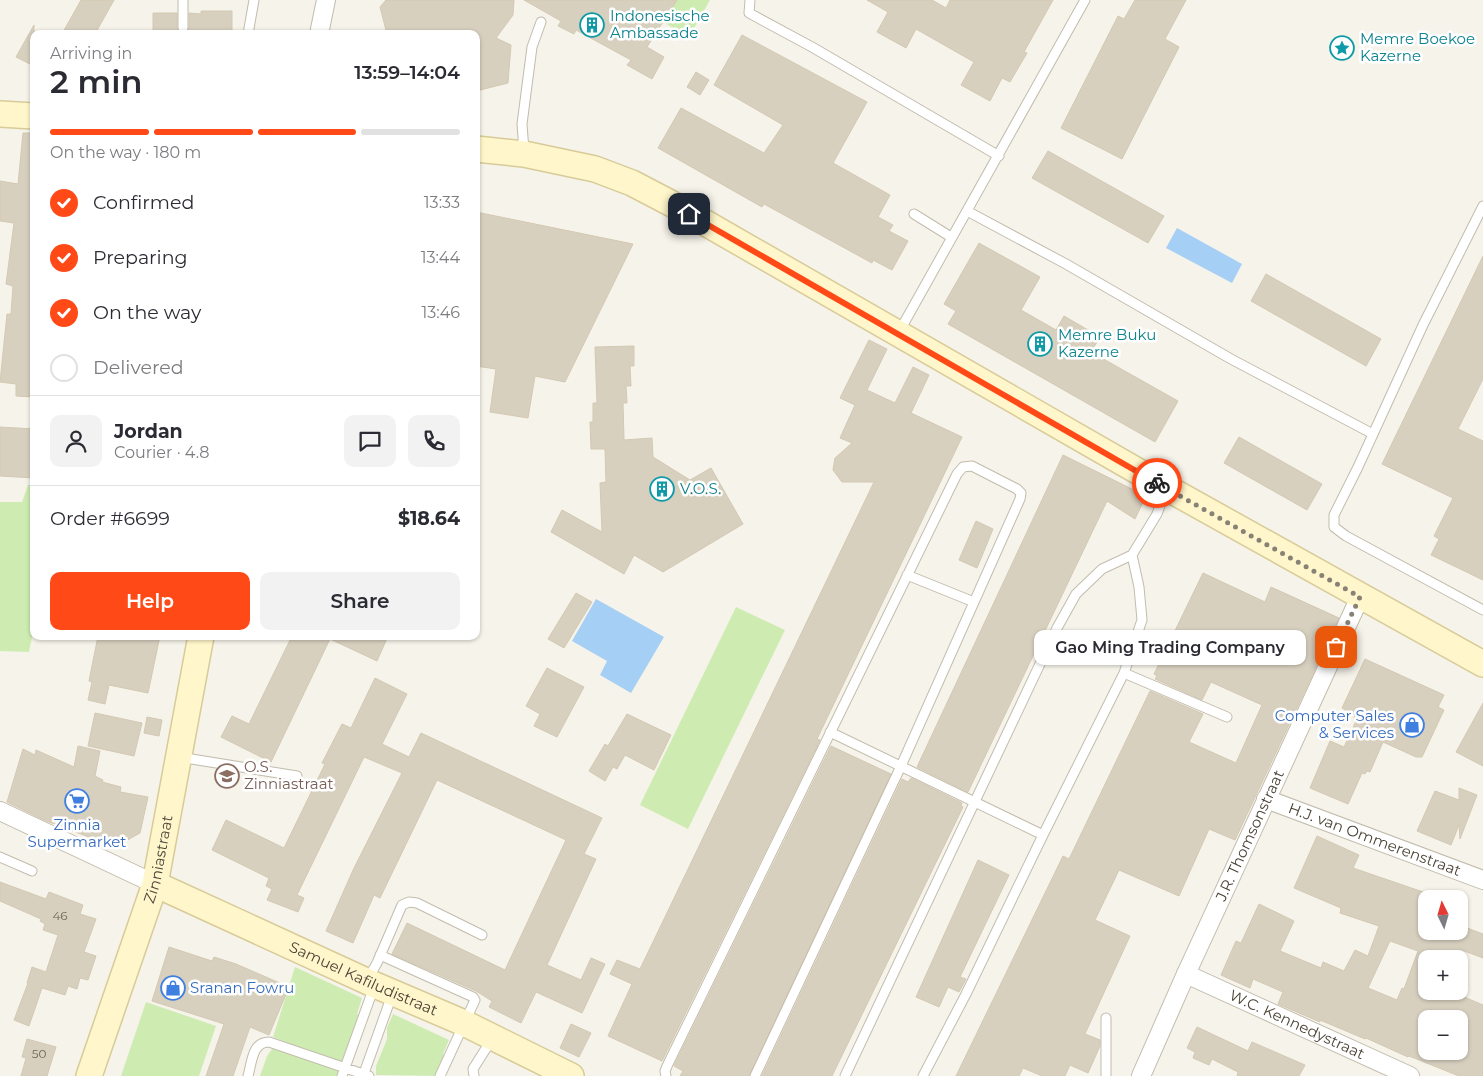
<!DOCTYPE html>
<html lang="en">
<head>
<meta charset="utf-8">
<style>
	:root { --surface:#fff; --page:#f2f2f3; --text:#2b2b33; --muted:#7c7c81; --line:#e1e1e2; --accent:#ff4a18 }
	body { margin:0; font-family:Montserrat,sans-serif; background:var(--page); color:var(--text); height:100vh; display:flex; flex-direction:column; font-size:19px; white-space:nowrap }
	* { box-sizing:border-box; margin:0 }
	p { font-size:16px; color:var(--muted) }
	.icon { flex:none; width:28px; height:28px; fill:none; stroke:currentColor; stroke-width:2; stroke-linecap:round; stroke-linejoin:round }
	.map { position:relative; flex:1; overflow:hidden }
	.drawer { position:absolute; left:30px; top:30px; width:450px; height:610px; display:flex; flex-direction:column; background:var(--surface); border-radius:10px; box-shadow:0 1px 4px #0004 }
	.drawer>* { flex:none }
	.needle { width:32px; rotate:355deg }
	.controls { position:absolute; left:1418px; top:890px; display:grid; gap:10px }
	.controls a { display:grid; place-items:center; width:50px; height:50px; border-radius:10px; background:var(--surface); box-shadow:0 1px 4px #0004; font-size:25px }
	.pin { position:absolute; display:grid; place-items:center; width:42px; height:42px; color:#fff; margin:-21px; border-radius:10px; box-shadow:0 2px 8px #0006 }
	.courier { position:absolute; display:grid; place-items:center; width:50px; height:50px; margin:-25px; border:4px solid #ff4a18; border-radius:50%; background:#fff; color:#222; box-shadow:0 1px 6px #0007 }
	.bubble { position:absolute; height:35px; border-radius:10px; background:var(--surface); box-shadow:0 1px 4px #0004; font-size:16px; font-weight:600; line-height:35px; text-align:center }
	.headline em { font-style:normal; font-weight:600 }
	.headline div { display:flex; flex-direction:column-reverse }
	.headline { display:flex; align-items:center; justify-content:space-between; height:85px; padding:0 20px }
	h1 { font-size:32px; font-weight:600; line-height:38px }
	.bar { display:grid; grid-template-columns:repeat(4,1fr); gap:8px 5px; align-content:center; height:60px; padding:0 20px }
	.bar i { height:6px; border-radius:4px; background:var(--line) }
	.bar .current { background:var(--accent) }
	.bar p { grid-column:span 4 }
	.line { display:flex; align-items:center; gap:12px; padding:0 20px; border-top:1px solid var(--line) }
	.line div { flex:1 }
	.round { display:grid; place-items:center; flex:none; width:52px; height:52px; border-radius:10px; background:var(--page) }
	ol { padding:0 20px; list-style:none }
	li { display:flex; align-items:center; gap:15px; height:55px }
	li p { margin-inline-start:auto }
	li .icon { padding:5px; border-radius:50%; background:var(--accent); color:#fff; stroke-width:4 }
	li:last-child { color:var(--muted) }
	li i { width:28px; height:28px; border:2px solid var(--line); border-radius:50% }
	.cta { display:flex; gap:10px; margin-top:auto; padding:10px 20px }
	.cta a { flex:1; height:58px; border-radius:10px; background:var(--accent); color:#fff; font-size:20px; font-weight:600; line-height:58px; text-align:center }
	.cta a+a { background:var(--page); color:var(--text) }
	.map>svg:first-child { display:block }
	.grass { fill:#ceecb2 }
	.water { fill:#a5cff4 }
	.building { fill:#d8d0bf; stroke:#d3c8b2; fill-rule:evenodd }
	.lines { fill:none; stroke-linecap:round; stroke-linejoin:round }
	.lane-casing { stroke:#c2bcac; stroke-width:11 }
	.street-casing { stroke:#c2bcac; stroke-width:20 }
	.secondary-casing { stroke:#d8cb98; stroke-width:28 }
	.lane { stroke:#fff; stroke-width:9 }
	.street { stroke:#fff; stroke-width:18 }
	.secondary { stroke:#fff6cb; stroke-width:25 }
	.done { stroke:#878176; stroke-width:5; stroke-dasharray:0 9 }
	.route { stroke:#ff4a18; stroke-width:6 }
	.labels { text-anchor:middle; stroke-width:5; stroke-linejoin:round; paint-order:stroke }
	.number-label { font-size:12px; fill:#6e675a }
	.culture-label { font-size:15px; fill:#0d838f; stroke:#fff; text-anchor:start }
	.shop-label { font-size:15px; fill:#366cbe; stroke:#fff; text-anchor:end }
	.education-label { font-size:15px; fill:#785e54; stroke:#fff; text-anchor:start }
	.street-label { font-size:15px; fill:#4b4438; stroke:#fff }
</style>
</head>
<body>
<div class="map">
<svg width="1483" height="1076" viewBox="0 0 1483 1076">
	<rect width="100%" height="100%" fill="#f6f3ea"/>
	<!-- grass -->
	<path class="grass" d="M659 0H710L689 37 651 15Z
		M28 485H34V627L29 652 0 651V502H22Z
		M736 607 785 630 688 829 640 805Z
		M295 967 362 998 357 1014 361 1017 344 1061H333L273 1037Z
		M146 1002 216 1026 199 1076H121Z
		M393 1014 449 1040 443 1054 447 1056 437 1076 376 1075V1066L387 1039V1028Z
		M277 1048 340 1071 341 1076H260L267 1056 272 1049Z"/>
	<!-- water -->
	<path class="water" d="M1177 228 1242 264 1232 283 1166 248Z
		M596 599 664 637 631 693 600 675 607 661 572 641Z"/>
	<!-- building -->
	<path class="building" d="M81 0H114L95 34H62Z
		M386 0H514L513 15 496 38 511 45 508 83 476 91V34H387L380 7Z
		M524 0H677L647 47 664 57 652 79 627 65 631 60 576 30 574 34 558 26 561 21Z
		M867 0H932L946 8 950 0H1053L1024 52 1027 53 1010 82 1002 78 990 101 961 85 974 62 916 29 906 48 877 32 888 12Z
		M1135 0H1186L1165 39 1179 47 1122 159 1061 128 1118 16 1124 19Z
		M201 11H232V34H185L189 28V13L201 14Z
		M153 13H177V28L181 34H153Z
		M34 25V66L16 57Z
		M742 35 867 102 833 163 890 195 878 217 893 225 889 231 908 241 892 270 873 260 872 263 764 204 762 207 658 148 681 108 764 153 783 125 714 85Z
		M696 72 709 80 700 95 687 87Z
		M23 133H34V397L16 396V384L0 382 7 314H11L13 286 6 284 14 223 0 221V181L18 184Z
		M1048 151 1164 216 1148 243 1032 178Z
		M476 212 633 244 565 382 535 376 528 418 490 412 496 369 476 366Z
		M979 243 1040 277 1021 310 1056 330 1064 316 1100 337 1091 352 1178 401 1155 442 948 324 956 311 944 304Z
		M1483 256V379L1458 429 1483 441V580L1431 555 1439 539 1434 536 1453 498 1382 464Z
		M1266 274 1381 339 1366 366 1251 301Z
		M869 340 887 349 867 390 895 403 913 367 929 375 911 413 962 437 817 739 820 740 662 1061 608 1036 632 984 610 974 617 960 640 969 874 482H842L833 470 835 458 852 443 840 438 855 405 840 398Z
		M634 346V366H630L631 386H626L627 403H623L624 440 652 438 653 457 690 480 711 468 743 524 663 572 634 555 624 574 551 532 562 510 602 532 600 483 606 482 605 449H591L590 422H593V403H597L595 347Z
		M0 427 34 429V478L0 476Z
		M1239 437 1322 484 1307 510 1224 463Z
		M1063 455 1146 496 1135 519 1107 501 968 792 917 767Z
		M976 521 993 529 977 568 959 560Z
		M1203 573 1265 602 1271 587 1339 618 1235 840 1209 829 1179 896 1119 870 1095 920 1130 936 1085 1034 1100 1040V1046L1088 1073 1070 1065 1065 1076H1042L1023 1068 1019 1076H956L1063 856 1069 859 1150 691 1203 714 1189 742 1236 763 1262 705 1211 682 1202 700 1155 679 1157 676 1154 674Z
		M576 593 592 602 564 648 548 639Z
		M98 636H160L148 693 109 685 105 704 88 700 92 682 89 681Z
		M292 636H388L377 661 330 639 271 762 221 737 232 716 249 724Z
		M1365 659 1444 695 1438 707 1444 710 1422 757H1416L1383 742 1370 772 1367 771 1365 774 1362 773 1348 804 1310 788 1330 741 1344 747 1357 719 1354 718 1355 715 1342 708Z
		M547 668 584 687 557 737 534 726 540 714 526 706Z
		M375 678 407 694 382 744 409 757 421 733 602 818 584 854 596 859 547 965 581 980 591 958 605 964 582 1013 536 992 521 1023 489 1007 492 1001 476 991 392 954 407 923 505 970 566 840 437 780 380 898 374 895 353 943 326 931 354 868 402 773 364 757 297 895 304 898 298 912 267 900 272 889 266 886 269 878 212 850 226 820 284 848 325 764 322 763 342 724 351 728Z
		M1483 703V766L1456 752Z
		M95 713 142 723 134 756 88 746Z
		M627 714 671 735 654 770 625 755 617 769 613 767 605 781 589 771 605 744 608 746Z
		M147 717 162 720 159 736 144 733Z
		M78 746 100 751 95 776 103 780 102 782 121 787 120 792 148 797 140 833 115 847 44 820 7 802 23 749 35 755 36 750 74 767Z
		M831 746 891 774 749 1076H680L683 1071 674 1066Z
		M911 778 962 803 961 806 963 807 832 1076H762L902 779 908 782Z
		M1459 788 1477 795 1460 839 1459 825 1451 845 1417 831 1435 791 1459 800Z
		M1317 836 1359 855 1353 868 1426 893V931H1459V925L1483 934V958L1459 949 1456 959H1426V991H1450L1483 1005V1076H1459L1409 1056 1408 1057 1366 1038 1365 1039 1320 1020V1022L1278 1004 1283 992 1253 979 1250 988 1221 975 1236 941 1241 943 1259 904 1294 921 1280 951 1321 968 1323 962 1344 971 1355 950 1368 956 1379 926 1340 913 1341 908 1294 888ZM1390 941 1418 951 1404 989 1402 988 1397 1000 1368 988ZM1426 1019H1459V1051H1426Z
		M978 860 1009 875 960 977 966 979 959 992 948 987 939 1007 916 997Z
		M0 882 46 899 49 892 83 905 80 914 96 919 84 952 96 956 88 980 80 978 77 989 68 986 65 995 42 988 29 1026 14 1020 28 983H27L32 967 46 972 58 935 43 930 45 924 40 921 41 919 0 901Z
		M169 947 212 961 214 957 236 964 289 987 269 1035 250 1027 233 1076H206L224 1024 152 1001Z
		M571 1024 591 1033 579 1057 560 1048Z
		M1197 1027 1248 1051 1252 1042 1305 1065 1299 1076H1237L1238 1072 1212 1059 1209 1065 1193 1058 1195 1052 1187 1048Z
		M27 1039 56 1047 47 1076H21L26 1058 22 1057Z"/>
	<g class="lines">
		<!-- lane casing -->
		<g class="lane-casing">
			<path id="lane" d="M750 0 749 13 812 47 999 156
				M183 28V0
				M248 34 254 0
				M524 151 522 124 532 47 541 22
				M1483 206 1423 325 1358 467 1334 515V527L1346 536 1483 610
				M967 211 1066 264 1231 359 1373 434
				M914 214 951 237
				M899 332 1085 0
				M907 575 974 602
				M1124 673 1227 717
				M830 732 1043 835
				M179 757 297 776
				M0 857 32 871
				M380 955 473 997 475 1000 440 1076
				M367 980 377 963 402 905 409 902 417 903 482 935
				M1106 1018V1076
				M248 1076C252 1062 252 1042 269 1042L369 1076
				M342 1076 374 987
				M363 1076 392 995
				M474 1076 473 1069 492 1039
				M666 1076 665 1071 668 1064 957 474 963 467 972 466 1017 489 1021 493 1020 499 901 766 755 1076
				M845 1076 1057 628 1076 594 1102 569 1132 555
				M923 1076 966 994 1043 835 1124 673 1142 620 1139 587 1132 555 1157 514 1166 489"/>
		</g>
		<!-- street casing -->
		<g class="street-casing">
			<g id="street">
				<path d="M319 34 326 0"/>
				<path id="s1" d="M1266 799 1483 880"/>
				<path d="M0 811 155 884"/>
				<path id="s2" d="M1186 974 1410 1076"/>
				<path id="s3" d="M1141 1076 1186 974 1360 597"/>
			</g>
		</g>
		<!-- secondary casing -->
		<g class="secondary-casing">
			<g id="secondary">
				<path d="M0 114 34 116"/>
				<path d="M476 149 524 154 595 169 632 183 676 206 1167 488 1483 664"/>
				<path id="s4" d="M155 884 375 985 464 1023 571 1076"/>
				<path id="s5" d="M89 1076 155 884 201 636"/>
			</g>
		</g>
		<!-- lane -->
		<use href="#lane" class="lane"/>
		<!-- street -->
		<use href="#street" class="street"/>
		<!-- secondary -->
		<use href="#secondary" class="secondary"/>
	</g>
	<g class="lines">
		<!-- done -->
		<path class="done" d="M1157 483 1360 597 1336 647"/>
		<!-- route -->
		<path class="route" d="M689 214 1157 483"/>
	</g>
	<!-- icons -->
	<defs>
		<g id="building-ring" transform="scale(1.25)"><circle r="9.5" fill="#fff" stroke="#0f9aa8" stroke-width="1.5"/><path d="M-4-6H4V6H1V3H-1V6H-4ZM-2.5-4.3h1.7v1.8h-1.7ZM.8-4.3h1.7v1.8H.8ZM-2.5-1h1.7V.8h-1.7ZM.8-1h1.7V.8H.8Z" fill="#0f9aa8"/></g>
		<g id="sight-ring" transform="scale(1.25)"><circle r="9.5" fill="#fff" stroke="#0f9aa8" stroke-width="1.5"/><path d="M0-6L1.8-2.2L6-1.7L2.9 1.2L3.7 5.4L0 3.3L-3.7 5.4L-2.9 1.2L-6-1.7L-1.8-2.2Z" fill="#0f9aa8"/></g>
		<g id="shop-ring" transform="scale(1.25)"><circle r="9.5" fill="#fff" stroke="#3f7fe0" stroke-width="1.5"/><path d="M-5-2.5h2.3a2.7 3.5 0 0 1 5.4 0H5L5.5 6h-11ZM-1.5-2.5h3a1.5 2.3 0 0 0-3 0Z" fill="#3f7fe0"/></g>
		<g id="school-ring" transform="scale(1.25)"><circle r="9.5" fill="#fff" stroke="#8d6e63" stroke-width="1.5"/><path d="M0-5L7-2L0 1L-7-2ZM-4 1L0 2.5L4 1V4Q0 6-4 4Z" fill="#8d6e63"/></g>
		<g id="supermarket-ring" transform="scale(1.25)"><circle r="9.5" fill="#fff" stroke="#3f7fe0" stroke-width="1.5"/><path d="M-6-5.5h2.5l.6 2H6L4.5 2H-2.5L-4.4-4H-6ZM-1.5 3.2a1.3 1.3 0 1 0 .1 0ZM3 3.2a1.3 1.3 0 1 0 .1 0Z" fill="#3f7fe0"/></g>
	</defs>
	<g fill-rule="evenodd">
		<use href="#building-ring" x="592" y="25"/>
		<use href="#sight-ring" x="1342" y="48"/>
		<use href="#building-ring" x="1040" y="344"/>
		<use href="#building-ring" x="662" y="489"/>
		<use href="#shop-ring" x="1412" y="725"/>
		<use href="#school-ring" x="227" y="776"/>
		<use href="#supermarket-ring" x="77" y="801"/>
		<use href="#shop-ring" x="173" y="988"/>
	</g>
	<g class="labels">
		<!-- number labels -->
		<g class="number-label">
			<text x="60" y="920">46</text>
			<text x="39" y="1058">50</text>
		</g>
		<!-- culture labels -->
		<g class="culture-label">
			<text x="610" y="21">Indonesische<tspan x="610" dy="17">Ambassade</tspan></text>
			<text x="1360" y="44">Memre Boekoe<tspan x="1360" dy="17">Kazerne</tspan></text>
			<text x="1058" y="340">Memre Buku<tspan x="1058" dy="17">Kazerne</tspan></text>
			<text x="680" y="494">V.O.S.</text>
		</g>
		<!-- shop labels -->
		<g class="shop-label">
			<text x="1394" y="721">Computer Sales<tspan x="1394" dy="17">&amp; Services</tspan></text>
			<text x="77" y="830" text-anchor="middle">Zinnia<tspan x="77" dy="17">Supermarket</tspan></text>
			<text x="190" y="993" text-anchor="start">Sranan Fowru</text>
		</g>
		<!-- education labels -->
		<g class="education-label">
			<text x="244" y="772">O.S.<tspan x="244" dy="17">Zinniastraat</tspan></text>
		</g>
		<!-- street labels -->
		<g class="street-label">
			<text dy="5" stroke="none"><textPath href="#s3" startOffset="264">J.R. Thomsonstraat</textPath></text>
			<text dy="5" stroke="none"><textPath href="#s1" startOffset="116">H.J. van Ommerenstraat</textPath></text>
			<text dy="5" stroke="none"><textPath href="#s5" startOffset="228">Zinniastraat</textPath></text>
			<text dy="5" stroke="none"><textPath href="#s4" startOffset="229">Samuel Kafiludistraat</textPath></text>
			<text dy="5" stroke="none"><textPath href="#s2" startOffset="122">W.C. Kennedystraat</textPath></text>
		</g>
	</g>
</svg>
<div class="controls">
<a><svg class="needle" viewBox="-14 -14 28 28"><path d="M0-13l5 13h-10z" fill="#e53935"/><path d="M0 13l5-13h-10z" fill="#7c7c81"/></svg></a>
<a>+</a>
<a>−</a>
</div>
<div class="pin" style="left:1336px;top:647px;background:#ea580c"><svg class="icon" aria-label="bag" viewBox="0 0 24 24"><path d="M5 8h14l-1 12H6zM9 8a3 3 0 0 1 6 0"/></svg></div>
<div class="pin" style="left:689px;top:214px;background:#1f2937"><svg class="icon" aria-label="home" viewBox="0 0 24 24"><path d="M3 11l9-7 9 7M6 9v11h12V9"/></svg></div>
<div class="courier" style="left:1157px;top:483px"><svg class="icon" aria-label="bike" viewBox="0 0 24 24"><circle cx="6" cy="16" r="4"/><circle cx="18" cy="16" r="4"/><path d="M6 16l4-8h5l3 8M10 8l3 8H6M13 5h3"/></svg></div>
<div class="bubble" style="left:1034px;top:630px;width:272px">Gao Ming Trading Company</div>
<section class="drawer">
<div class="headline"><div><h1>2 min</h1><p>Arriving in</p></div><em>13:59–14:04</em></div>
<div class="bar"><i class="current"></i><i class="current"></i><i class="current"></i><i></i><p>On the way · 180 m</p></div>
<ol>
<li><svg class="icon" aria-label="check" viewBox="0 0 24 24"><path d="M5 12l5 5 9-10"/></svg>Confirmed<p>13:33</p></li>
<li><svg class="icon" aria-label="check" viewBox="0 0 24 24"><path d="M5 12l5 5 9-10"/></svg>Preparing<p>13:44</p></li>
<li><svg class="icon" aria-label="check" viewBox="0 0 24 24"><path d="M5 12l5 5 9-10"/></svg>On the way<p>13:46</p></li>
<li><i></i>Delivered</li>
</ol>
<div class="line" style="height:90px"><a class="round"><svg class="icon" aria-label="person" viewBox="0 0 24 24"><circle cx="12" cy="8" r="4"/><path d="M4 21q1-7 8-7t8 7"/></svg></a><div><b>Jordan</b><p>Courier · 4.8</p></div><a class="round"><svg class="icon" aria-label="chat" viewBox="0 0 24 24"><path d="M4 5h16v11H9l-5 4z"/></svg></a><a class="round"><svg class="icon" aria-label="phone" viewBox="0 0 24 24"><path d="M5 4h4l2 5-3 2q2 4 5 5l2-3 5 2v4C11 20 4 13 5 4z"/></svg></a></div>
<div class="line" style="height:65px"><div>Order #6699</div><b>$18.64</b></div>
<div class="cta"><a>Help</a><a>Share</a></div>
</section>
</div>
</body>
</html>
